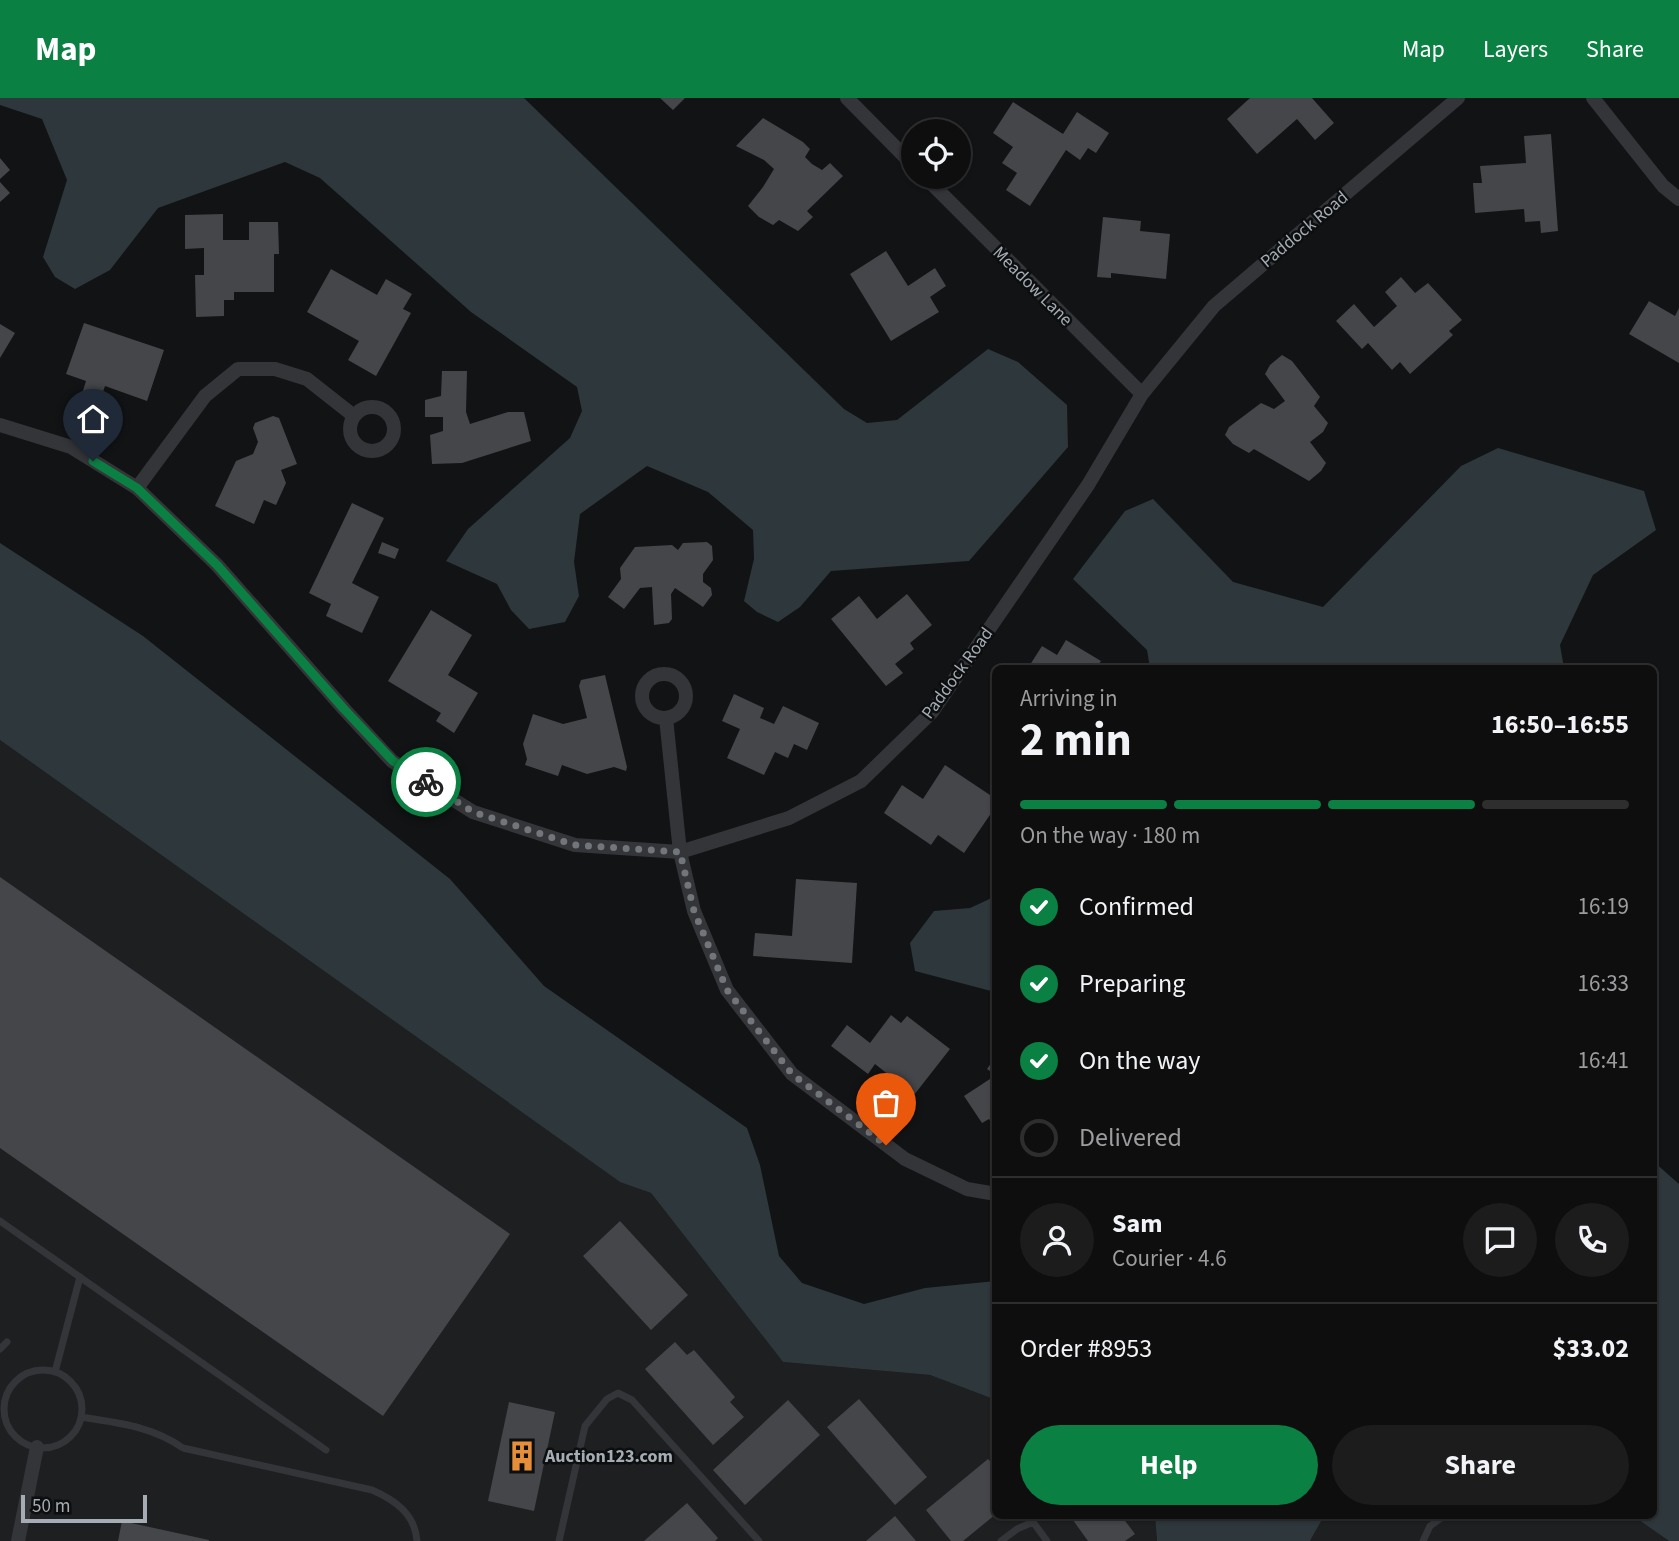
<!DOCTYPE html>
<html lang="en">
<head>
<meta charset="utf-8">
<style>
	:root { --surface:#0e0e0f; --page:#1c1c1d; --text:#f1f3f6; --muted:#9b9c9e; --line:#2e2e2f; --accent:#0b8043 }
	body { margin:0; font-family:"Source Sans 3",sans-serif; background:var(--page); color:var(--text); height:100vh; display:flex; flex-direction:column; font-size:26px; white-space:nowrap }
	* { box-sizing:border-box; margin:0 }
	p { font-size:23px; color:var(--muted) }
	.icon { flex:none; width:38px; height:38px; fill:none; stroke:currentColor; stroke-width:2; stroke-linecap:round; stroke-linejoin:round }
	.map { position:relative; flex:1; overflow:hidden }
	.drawer { position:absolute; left:992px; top:567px; width:665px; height:854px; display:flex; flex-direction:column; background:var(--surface); border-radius:10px; box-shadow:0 2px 5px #0004,0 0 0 2px var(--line) }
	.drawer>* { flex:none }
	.fabs { position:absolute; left:901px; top:21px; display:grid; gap:14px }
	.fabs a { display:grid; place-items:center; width:70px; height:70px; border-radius:50%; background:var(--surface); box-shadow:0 2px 5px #0004,0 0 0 2px var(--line); font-size:35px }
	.scale { position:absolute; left:21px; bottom:18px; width:126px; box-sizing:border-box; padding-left:7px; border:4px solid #a5acb3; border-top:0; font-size:19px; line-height:24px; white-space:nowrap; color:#a5acb3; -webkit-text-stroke:5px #0d0e0f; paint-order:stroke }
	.pin { position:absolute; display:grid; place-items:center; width:60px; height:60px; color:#fff; margin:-72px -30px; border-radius:50% 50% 50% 0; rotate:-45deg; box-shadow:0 0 7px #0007 }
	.pin .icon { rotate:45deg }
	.courier { position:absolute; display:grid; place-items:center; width:70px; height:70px; margin:-35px; border:5px solid #0b8043; border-radius:50%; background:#fff; color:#222; box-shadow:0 2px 9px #0007 }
	.summary em { font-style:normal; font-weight:700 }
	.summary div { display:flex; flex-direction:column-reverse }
	.summary { display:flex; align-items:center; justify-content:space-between; height:119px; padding:0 28px }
	h1 { font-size:46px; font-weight:700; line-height:52px }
	.bar { display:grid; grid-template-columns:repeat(4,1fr); gap:10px 7px; align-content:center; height:84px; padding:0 28px }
	.bar i { height:9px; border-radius:5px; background:var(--line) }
	.bar .on { background:var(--accent) }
	.bar p { grid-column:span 4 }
	.line { display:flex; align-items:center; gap:18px; padding:0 28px; border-top:2px solid var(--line) }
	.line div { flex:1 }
	.round { display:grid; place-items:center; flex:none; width:74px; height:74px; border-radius:37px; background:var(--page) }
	ol { padding:0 28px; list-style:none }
	li { display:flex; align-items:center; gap:21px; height:77px }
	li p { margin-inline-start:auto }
	li .icon { padding:7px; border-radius:50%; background:var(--accent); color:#fff; stroke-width:4 }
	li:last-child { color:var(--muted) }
	li i { width:38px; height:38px; border:4px solid var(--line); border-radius:50% }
	.cta { display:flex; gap:14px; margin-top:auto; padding:14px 28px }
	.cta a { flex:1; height:80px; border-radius:42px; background:var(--accent); color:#fff; font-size:28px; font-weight:700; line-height:80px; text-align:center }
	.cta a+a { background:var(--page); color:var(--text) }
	header { display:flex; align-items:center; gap:42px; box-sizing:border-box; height:98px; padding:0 35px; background:var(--accent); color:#fff }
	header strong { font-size:33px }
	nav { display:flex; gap:38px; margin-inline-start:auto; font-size:24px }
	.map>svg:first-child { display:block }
	.built { fill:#1e1f21 }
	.water { fill:#2d373c }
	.building { fill:#444649 }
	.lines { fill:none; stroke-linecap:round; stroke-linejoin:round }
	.lane { stroke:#343539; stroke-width:7 }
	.street { stroke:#343539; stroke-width:14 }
	.done { stroke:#72767b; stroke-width:7; stroke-dasharray:0 12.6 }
	.route { stroke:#0b8043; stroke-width:9 }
	.labels { text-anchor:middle; stroke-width:5; stroke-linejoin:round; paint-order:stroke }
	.street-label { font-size:18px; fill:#a5acb3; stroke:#0d0e0f }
	.poi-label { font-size:18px; font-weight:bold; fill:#a5acb3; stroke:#0d0e0f; text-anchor:start }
</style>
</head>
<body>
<header>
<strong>Map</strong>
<nav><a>Map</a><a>Layers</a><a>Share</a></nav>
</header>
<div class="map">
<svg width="1679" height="1443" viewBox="0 0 1679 1443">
	<rect width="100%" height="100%" fill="#121314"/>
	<!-- built -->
	<path class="built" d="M0 642 616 1081 651 1095 783 1264 930 1277 996 1302V1418H1155L1157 1443H0Z
		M1324 1418H1633L1669 1443H1310Z"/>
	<!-- water -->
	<path class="water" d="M0 0H524L844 311 867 325 897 322 988 251 1018 264 1067 307 1068 349 969 463 831 473 800 509 778 524 757 514 744 503 754 461 753 432 708 394 647 368 580 416 574 464 579 498 565 524 529 531 511 512 497 486 446 463 468 431 570 340 582 313 577 289 471 214 320 80 285 64 158 110 110 172 75 191 55 179 43 159 67 82 42 21 0 7Z
		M1498 350 1644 393 1656 432 1593 477 1560 547 1564 570H1150L1147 552 1073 481 1125 413 1153 401 1233 484 1323 509 1461 368Z
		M0 445 143 538 450 781 544 888 747 1030 760 1067 779 1158 802 1185 864 1206 925 1190 996 1183V1302L930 1277 783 1264 651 1095 620 1084 0 642Z
		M996 798V897L991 893 915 873 910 845 934 813 970 810Z
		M1654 1064 1679 1086V1443H1669L1633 1418H1654Z
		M1155 1418H1324L1310 1443H1157Z"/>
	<!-- building -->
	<path class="building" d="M660 0H685L673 12Z
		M1250 0H1312L1334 25 1315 42 1297 21 1257 56 1227 21Z
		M1013 4 1063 36 1077 14 1109 35 1096 55 1088 50 1080 62 1066 52 1030 108 1006 92 1017 75 1002 65 1013 49 993 35Z
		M763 20 803 44 810 51 805 59 812 66 822 72 830 65 843 78 807 113 813 119 798 133 779 122 773 127 759 119 748 108 763 89 774 71 764 62 736 48Z
		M1551 36 1558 133 1541 135 1540 123 1525 124 1524 111 1475 115 1473 85H1482L1480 68 1526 65 1524 38Z
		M0 60 10 72 0 81Z
		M0 84 10 95 0 104Z
		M223 116V142H249V124H278L279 156H274V194H234V202H224V218L196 219 195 177H204V150L185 151V117Z
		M1103 119 1141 123 1140 133 1170 136 1166 181 1111 175V180L1097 179Z
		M886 153 908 188 935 170 946 188 930 199 939 214 891 243 850 176Z
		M331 171 377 197 386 181 412 196 403 211 411 215 376 278 348 262 359 243 307 214Z
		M1401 179 1415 195 1428 185 1462 222 1449 233 1453 237 1410 276 1400 264 1392 272 1368 245 1362 251 1336 223 1354 206 1374 229 1397 208 1385 194Z
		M1649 203 1675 218 1679 210V265L1629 236Z
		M84 225 164 252 147 303 105 288 97 311 79 305 86 283 66 276Z
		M0 226 15 235 0 260Z
		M1282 257 1292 263 1320 299 1314 308 1328 325 1323 334 1310 344 1326 365 1321 373 1309 383 1254 351 1249 355 1233 346 1225 337 1229 329 1261 305 1274 311 1285 303 1265 276 1270 267Z
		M442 273H467L466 314 470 326 508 314H524L531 343 462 365 432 366 430 337 443 333V319H425V302L441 298Z
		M273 318 279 320 297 366 281 372 286 385 276 407 264 402 254 426 215 408 236 363 253 356 258 344 253 330 255 325Z
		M352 405 384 420 352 485 379 499 362 535 326 518 331 506 309 495Z
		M382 444 399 451 395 461 378 455Z
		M707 444 712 448 713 462 703 476V484L711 490 712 497 703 509 675 490 671 496 672 521 669 525 654 527 652 489 640 490 624 511 608 499 621 481 620 470 635 449 672 447 678 452 683 445Z
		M907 496 932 527 910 545 914 551 895 566 903 575 886 588 831 521 859 498 877 521Z
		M431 512 472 537 448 577 478 595 454 635 436 623 441 615 388 583Z
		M1066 542 1101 563 1096 570H1028L1042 548 1057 557Z
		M605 577 627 669 626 673 614 669 587 676 562 667 558 678 525 667 527 661 523 646 533 616 563 626 587 620 579 588 581 582Z
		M734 596 764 610 760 620 774 626 783 608 819 625 807 652 794 646 788 660 775 654 764 677 727 660 740 631 722 623Z
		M945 667 996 701V708L964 755 938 737 931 747 884 715 902 687 923 701Z
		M0 779 510 1136 383 1318 0 1050Z
		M796 781 857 785 852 865 753 858 755 835 792 838Z
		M891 917 901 925 907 918 950 951 914 997 875 966 868 976 831 948 847 927 870 945Z
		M996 958V977L987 971Z
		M990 981 996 990V1032L989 1021 982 1025 964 998Z
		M620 1123 688 1197 651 1232 583 1158Z
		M675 1244 687 1257 694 1252 735 1299 730 1304 744 1319 713 1347 645 1271Z
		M859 1301 927 1379 895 1407 827 1329Z
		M788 1302 820 1337 745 1407 713 1372Z
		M509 1304 555 1314 534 1413 488 1403Z
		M988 1361 996 1370V1416L963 1443H951L926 1412Z
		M687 1405 718 1440 715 1443H644Z
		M895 1418 916 1443H866Z
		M1070 1418H1127L1123 1420 1135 1436 1125 1443H1088Z
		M122 1423 209 1442V1443H118Z"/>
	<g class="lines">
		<!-- lane -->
		<path class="lane" d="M0 1123 326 1352
			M0 1251 7 1244
			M4 1311a39 39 0 1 1 78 0a39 39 0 1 1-78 0Z
			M55 1274 80 1179
			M81 1319C118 1325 152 1328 183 1350L372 1392C395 1402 415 1416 417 1443
			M559 1443 585 1328 607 1301 618 1295 632 1302 759 1443
			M1001 1443 1017 1431 1033 1424 1047 1443
			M1423 1443 1430 1428 1444 1418"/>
		<!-- street -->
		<path class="street" d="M847 0 914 68
			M1593 0 1663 88 1679 101
			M925 79 1142 296
			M350 331a22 22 0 1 1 44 0a22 22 0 1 1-44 0Z
			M0 327 71 349 137 390 217 467 344 611 392 663 473 714 575 747 680 754 789 720 861 683 932 614 1088 387 1142 296 1214 208 1458 0
			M137 390 205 298 238 271H275L307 281 354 318
			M642 598a22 22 0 1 1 44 0a22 22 0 1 1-44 0Z
			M666 620 680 754 694 813 727 892 792 976 905 1061 967 1091 996 1096
			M18 1443 37 1349"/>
	</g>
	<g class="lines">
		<!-- done -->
		<path class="done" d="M426 684 473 714 575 747 680 754 694 813 727 892 792 976 886 1047"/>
		<!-- route -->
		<path class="route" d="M93 363 137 390 217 467 344 611 393 663 426 684"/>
	</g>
	<!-- icons -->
	<defs>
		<g id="building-bare" transform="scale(2.415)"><path d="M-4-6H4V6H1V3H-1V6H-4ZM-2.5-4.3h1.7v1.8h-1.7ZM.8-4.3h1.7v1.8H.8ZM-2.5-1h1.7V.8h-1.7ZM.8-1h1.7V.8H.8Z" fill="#e68f38" stroke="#0d0e0f" stroke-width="2.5" paint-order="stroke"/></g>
	</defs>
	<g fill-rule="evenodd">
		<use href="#building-bare" x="522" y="1358"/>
	</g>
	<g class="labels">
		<!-- street labels -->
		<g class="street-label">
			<text transform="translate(1304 131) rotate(-40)" y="6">Paddock Road</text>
			<text transform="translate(1033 188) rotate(45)" y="6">Meadow Lane</text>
			<text transform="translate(957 575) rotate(-54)" y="6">Paddock Road</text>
		</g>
		<!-- poi labels -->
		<g class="poi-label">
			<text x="545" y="1364">Auction123.com</text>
		</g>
	</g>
</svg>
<div class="fabs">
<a><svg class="icon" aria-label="locate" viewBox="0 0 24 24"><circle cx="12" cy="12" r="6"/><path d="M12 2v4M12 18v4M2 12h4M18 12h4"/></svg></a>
</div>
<div class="scale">50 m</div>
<div class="pin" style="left:886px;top:1047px;background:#ea580c"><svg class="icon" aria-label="bag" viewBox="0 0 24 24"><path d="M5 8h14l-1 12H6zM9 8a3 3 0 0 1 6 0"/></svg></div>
<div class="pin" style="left:93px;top:363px;background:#1f2937"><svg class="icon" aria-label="home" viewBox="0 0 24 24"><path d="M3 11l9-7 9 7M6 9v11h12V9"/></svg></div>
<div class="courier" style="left:426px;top:684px"><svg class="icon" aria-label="bike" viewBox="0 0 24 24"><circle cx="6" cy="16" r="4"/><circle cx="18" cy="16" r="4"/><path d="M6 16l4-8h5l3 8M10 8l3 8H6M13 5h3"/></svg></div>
<section class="drawer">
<div class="summary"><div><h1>2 min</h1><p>Arriving in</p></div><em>16:50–16:55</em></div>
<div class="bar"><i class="on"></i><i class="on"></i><i class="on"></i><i></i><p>On the way · 180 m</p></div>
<ol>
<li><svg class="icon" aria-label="check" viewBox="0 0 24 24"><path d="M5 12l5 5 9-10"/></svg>Confirmed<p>16:19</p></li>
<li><svg class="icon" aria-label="check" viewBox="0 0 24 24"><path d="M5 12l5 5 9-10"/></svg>Preparing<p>16:33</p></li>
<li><svg class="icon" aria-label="check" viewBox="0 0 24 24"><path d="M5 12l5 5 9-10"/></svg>On the way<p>16:41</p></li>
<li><i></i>Delivered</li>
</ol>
<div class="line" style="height:126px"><a class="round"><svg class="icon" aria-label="person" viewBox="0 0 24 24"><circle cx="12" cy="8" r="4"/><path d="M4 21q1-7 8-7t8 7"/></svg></a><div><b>Sam</b><p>Courier · 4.6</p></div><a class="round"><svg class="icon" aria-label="chat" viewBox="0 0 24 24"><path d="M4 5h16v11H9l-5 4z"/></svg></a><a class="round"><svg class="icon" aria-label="phone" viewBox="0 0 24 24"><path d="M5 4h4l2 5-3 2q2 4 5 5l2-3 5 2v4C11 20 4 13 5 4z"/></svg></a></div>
<div class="line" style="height:91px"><div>Order #8953</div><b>$33.02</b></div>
<div class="cta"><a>Help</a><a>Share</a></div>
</section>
</div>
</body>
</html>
